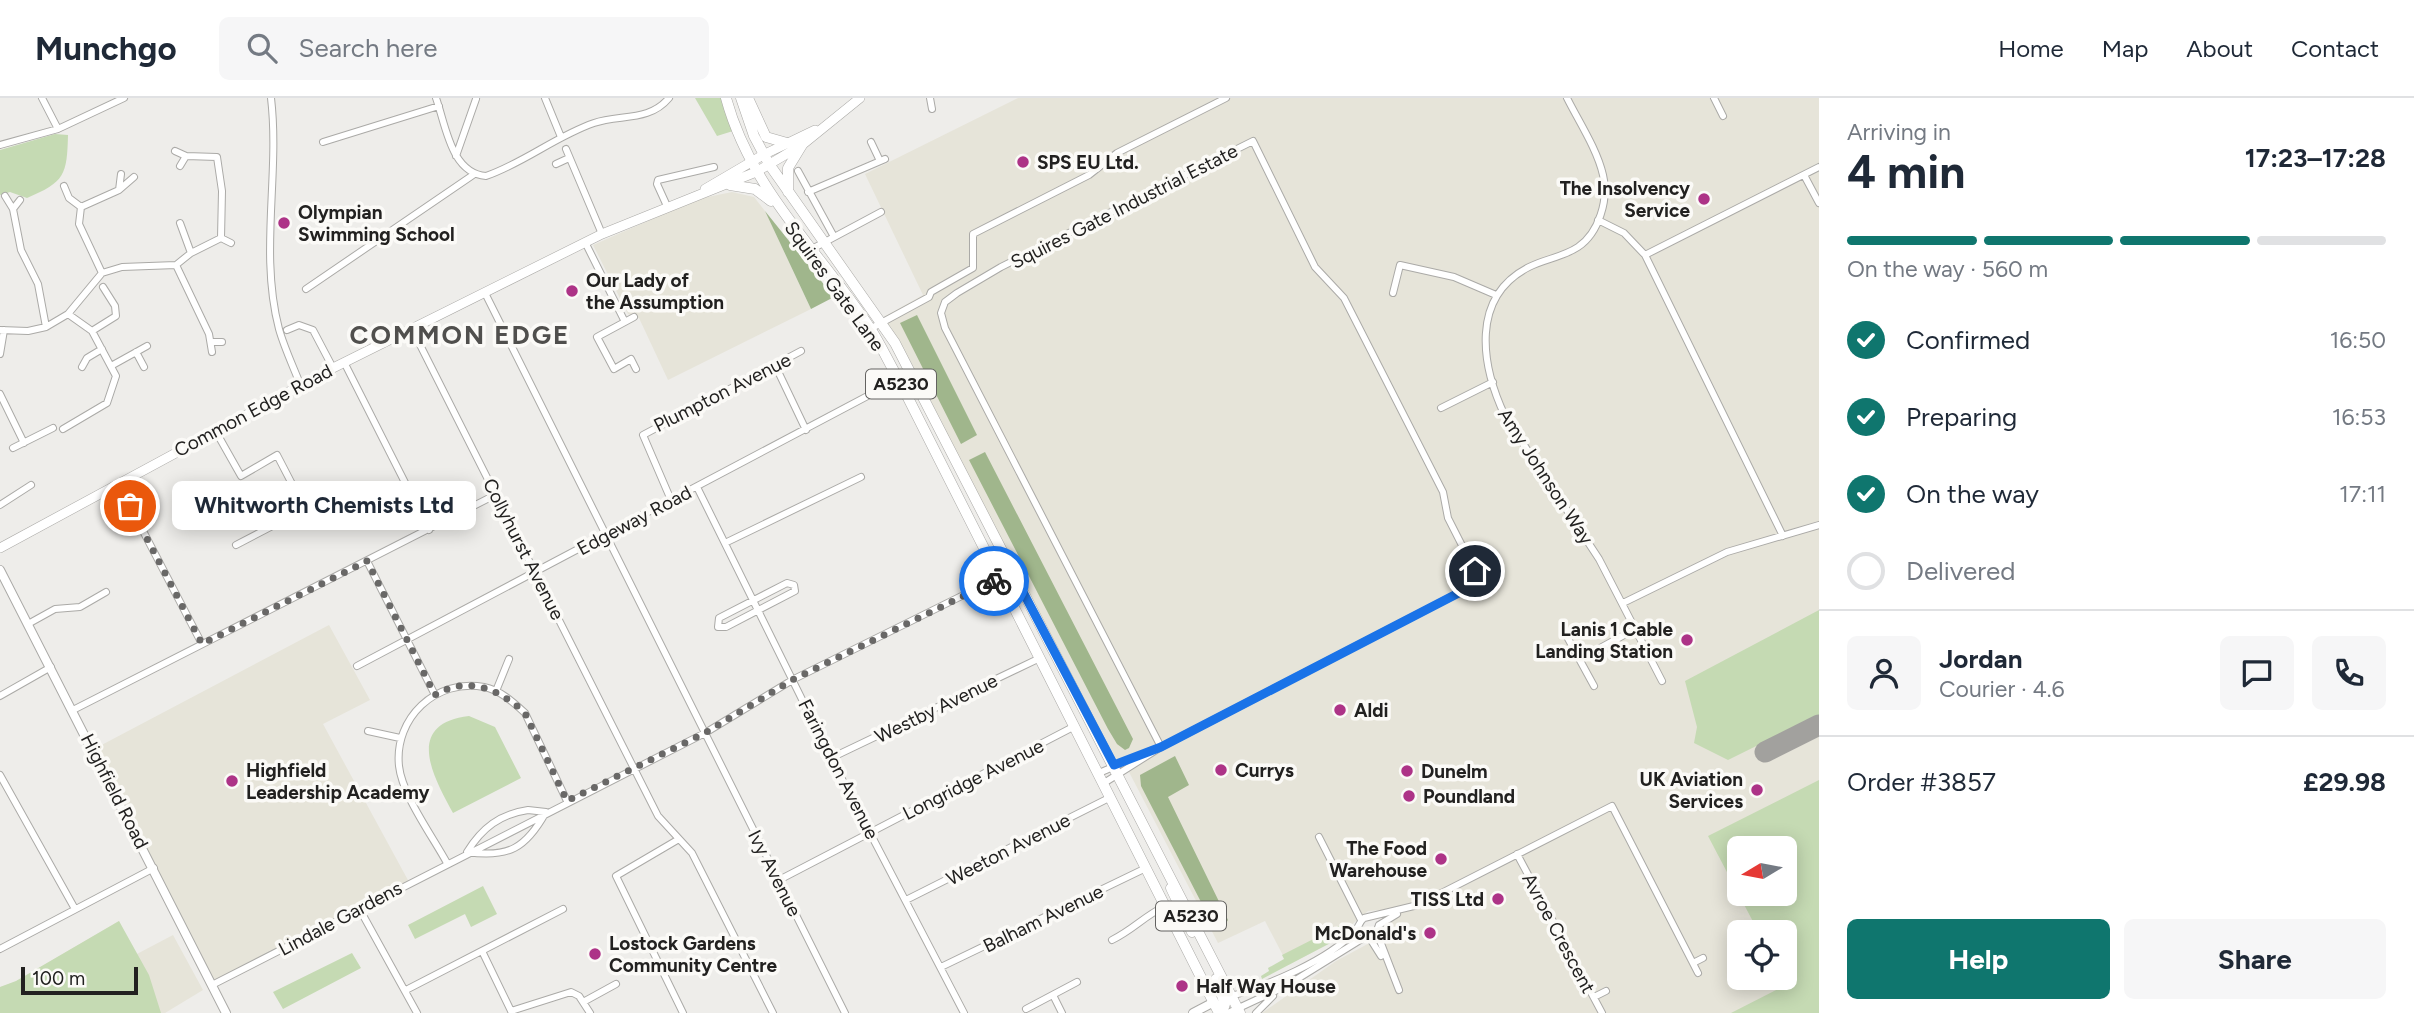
<!DOCTYPE html>
<html lang="en">
<head>
<meta charset="utf-8">
<style>
	:root { --surface:#fff; --page:#f6f6f7; --text:#1f2937; --muted:#747a83; --line:#e0e1e3; --accent:#0f766e }
	body { margin:0; font-family:Figtree,sans-serif; background:var(--page); color:var(--text); height:100vh; display:flex; flex-direction:column; font-size:26px; white-space:nowrap }
	* { box-sizing:border-box; margin:0 }
	p { font-size:23px; color:var(--muted) }
	.icon { flex:none; width:38px; height:38px; fill:none; stroke:currentColor; stroke-width:2; stroke-linecap:round; stroke-linejoin:round }
	.map { position:relative; flex:1; overflow:hidden }
	.side { display:flex; flex-direction:column; background:var(--surface); width:595px }
	.side>* { flex:none }
	.needle { width:46px; rotate:260deg }
	.tools { position:absolute; left:1727px; top:738px; display:grid; gap:14px }
	.tools a { display:grid; place-items:center; width:70px; height:70px; border-radius:10px; background:var(--surface); box-shadow:0 4px 18px #0003; font-size:35px }
	.scale { position:absolute; left:21px; bottom:18px; width:117px; box-sizing:border-box; padding-left:7px; border:4px solid #222120; border-top:0; font-size:19px; line-height:24px; white-space:nowrap; color:#222120; -webkit-text-stroke:5px #fbfaf7; paint-order:stroke }
	.pin { position:absolute; display:grid; place-items:center; width:60px; height:60px; color:#fff; margin:-30px; border:4px solid #fff; border-radius:50%; box-shadow:0 2px 7px #0007 }
	.courier { position:absolute; display:grid; place-items:center; width:70px; height:70px; margin:-35px; border:5px solid #1a73e8; border-radius:50%; background:#fff; color:#222; box-shadow:0 2px 9px #0007 }
	.bubble { position:absolute; height:49px; border-radius:10px; background:var(--surface); box-shadow:0 4px 18px #0003; font-size:23px; font-weight:700; line-height:49px; text-align:center }
	.head em { font-style:normal; font-weight:700 }
	.head div { display:flex; flex-direction:column-reverse }
	.head { display:flex; align-items:center; justify-content:space-between; height:119px; padding:0 28px }
	h1 { font-size:46px; font-weight:700; line-height:52px }
	.bar { display:grid; grid-template-columns:repeat(4,1fr); gap:10px 7px; align-content:center; height:84px; padding:0 28px }
	.bar i { height:9px; border-radius:5px; background:var(--line) }
	.bar .on { background:var(--accent) }
	.bar p { grid-column:span 4 }
	.line { display:flex; align-items:center; gap:18px; padding:0 28px; border-top:2px solid var(--line) }
	.line div { flex:1 }
	.round { display:grid; place-items:center; flex:none; width:74px; height:74px; border-radius:10px; background:var(--page) }
	ol { padding:0 28px; list-style:none }
	li { display:flex; align-items:center; gap:21px; height:77px }
	li p { margin-inline-start:auto }
	li .icon { padding:7px; border-radius:50%; background:var(--accent); color:#fff; stroke-width:4 }
	li:last-child { color:var(--muted) }
	li i { width:38px; height:38px; border:4px solid var(--line); border-radius:50% }
	.button { display:flex; gap:14px; margin-top:auto; padding:14px 28px }
	.button a { flex:1; height:80px; border-radius:10px; background:var(--accent); color:#fff; font-size:28px; font-weight:700; line-height:80px; text-align:center }
	.button a+a { background:var(--page); color:var(--text) }
	header { display:flex; align-items:center; gap:42px; box-sizing:border-box; height:98px; padding:0 35px; background:var(--surface); border-bottom:2px solid var(--line) }
	header strong { font-size:33px }
	nav { display:flex; gap:38px; margin-inline-start:auto; font-size:24px }
	.search { width:490px; height:63px; background:var(--page); display:flex; align-items:center; gap:18px; box-sizing:border-box; padding:0 24px; border-radius:10px; color:var(--muted); font-size:26px }
	main { display:flex; flex:1; min-height:0 }
	.map>svg:first-child { display:block }
	.built { fill:#e6e4d9; fill-rule:evenodd }
	.green { fill:#c5dab3; fill-rule:evenodd }
	.forest { fill:#a0b68c }
	.lines { fill:none; stroke-linecap:round; stroke-linejoin:round }
	.taxiway { stroke:#a2a19e; stroke-width:21 }
	.minor-casing { stroke:#abaaa7; stroke-width:8 }
	.tertiary-casing { stroke:#abaaa7; stroke-width:10 }
	.secondary-casing { stroke:#abaaa7; stroke-width:10 }
	.primary-casing { stroke:#abaaa7; stroke-width:11 }
	.minor { stroke:#fff; stroke-width:6 }
	.tertiary { stroke:#fff; stroke-width:8 }
	.secondary { stroke:#fff; stroke-width:9 }
	.primary { stroke:#fff; stroke-width:10 }
	.done { stroke:#696867; stroke-width:7; stroke-dasharray:0 12.6 }
	.route { stroke:#1a73e8; stroke-width:9 }
	.poi-dot { fill:#ad3387; stroke:#fbfaf7; stroke-width:2.5 }
	.labels { text-anchor:middle; stroke-width:7; stroke-linejoin:round; paint-order:stroke }
	.shield { fill:#fbfaf7; stroke:#636260; stroke-width:2 }
	.shield-label { font-size:18px; font-weight:bold; fill:#222120 }
	.poi-label { font-size:19px; font-weight:bold; fill:#222120; stroke:#fbfaf7; text-anchor:start }
	.street-label { font-size:19px; fill:#222120; stroke:#fbfaf7 }
	.district-label { font-size:26px; font-weight:bold; letter-spacing:2px; fill:#504f4d; stroke:#fbfaf7 }
</style>
</head>
<body>
<header>
<strong>Munchgo</strong>
<div class="search"><svg class="icon" aria-label="search" viewBox="0 0 24 24"><circle cx="10" cy="10" r="6"/><path d="M15 15l6 6"/></svg>Search here</div>
<nav><a>Home</a><a>Map</a><a>About</a><a>Contact</a></nav>
</header>
<main>
<div class="map">
<svg width="1819" height="915" viewBox="0 0 1819 915">
	<rect width="100%" height="100%" fill="#eeedea"/>
	<!-- built -->
	<path class="built" d="M1018 0H1819V915H1262L1336 863 1377 841 1384 836 1387 822 1402 813 1386 816 1379 812 1368 813 1329 846 1288 867 1265 823 1218 845 1129 674 1120 678 880 221 923 197 865 76ZM1740 751H1785V796H1740ZM1740 835H1785V880H1740Z
		M732 94 754 99 765 113 811 211 668 282 639 220 628 216 593 147 698 101Z
		M329 527 370 602 323 626 409 784 212 887 94 651Z
		M119 823 135 857 173 837 203 892 165 915H0V889L15 884Z"/>
	<!-- green -->
	<path class="green" d="M695 0H722L733 33 717 38Z
		M55 36 68 37C67 77 65 84 27 100L10 94 0 97V52Z
		M1819 512V617L1728 662 1694 645 1697 629 1685 583Z
		M469 618 495 629 521 680 453 715C434 680 403 626 469 618Z
		M1819 682V915H1731L1786 887 1783 880 1785 835H1759L1708 738ZM1740 751H1785V796H1740Z
		M483 788 497 816 471 829 465 816 415 841 408 827Z
		M119 823 149 877 161 915H0V889L16 883Z
		M1339 828 1343 834 1336 842 1262 881 1261 878 1269 873 1268 870 1284 861 1282 857Z
		M352 855 361 870 283 911 273 894Z"/>
	<!-- forest -->
	<path class="forest" d="M765 113 834 199 811 211Z
		M917 217 977 337 961 346 900 225Z
		M985 354 1133 641 1129 650 1125 652 1117 646 1108 631 969 362Z
		M1175 658 1189 687 1168 699 1228 822 1222 831H1215L1141 688 1140 677Z"/>
	<g class="lines">
		<!-- taxiway -->
		<path class="taxiway" d="M1765 654 1819 627"/>
		<!-- minor casing -->
		<g class="minor-casing">
			<path id="minor" d="M42 0 58 31
				M271 0C280 76 259 155 279 231 284 249 293 268 300 286
				M436 0C446 28 451 75 486 78 524 65 556 38 594 25 620 16 649 24 669 0
				M545 0 561 39
				M930 0 932 11
				M1567 0C1579 24 1597 51 1603 77 1609 101 1599 135 1578 149 1563 159 1545 161 1529 169 1470 199 1481 267 1505 318L1599 461 1662 583
				M1714 0 1723 18
				M323 44 439 8
				M871 44 880 63
				M0 47 58 31 124 0
				M566 51 602 136
				M175 53 186 58
				M456 58 476 1
				M556 66 569 60
				M798 73 833 137
				M1804 77 1819 105
				M64 88 69 100 81 109 79 126 102 175
				M119 92 134 79
				M808 94 885 61
				M5 98 13 111 21 152 38 186 46 229
				M667 108 657 86 658 82 714 69
				M81 109 119 92 121 76
				M13 111 20 102
				M1598 122 1624 135 1645 157 1783 438
				M180 125 191 155
				M221 140 231 145
				M585 144 625 224
				M810 152 881 114
				M1645 157 1819 69
				M176 167 209 236 212 254
				M306 191 473 77
				M485 195 845 915
				M1393 195 1400 167 1454 179 1496 197
				M634 219 597 239 614 271 631 261 636 271
				M412 231 658 718 692 755 773 915
				M870 231 929 199 931 194 973 170V136L1089 77 1117 55 1226 0
				M0 232 28 233 46 229 68 216 102 175 122 169 176 167 191 155 221 140 222 93 217 59 186 58 180 68
				M287 232 299 227 313 232 333 270
				M92 233 116 218 115 208 103 189
				M211 244H222
				M136 254 144 269
				M0 256 4 232
				M344 264 429 432
				M775 267 806 332
				M111 268 147 248
				M82 269 87 260 102 251
				M0 296 24 345
				M1441 310 1493 284
				M63 331 107 305 116 278 92 233 68 216
				M215 332 241 378 277 357 305 411 337 394
				M13 350 53 330
				M118 385 202 546
				M697 389 831 660 964 915
				M671 402 643 337 801 253
				M0 407 31 387
				M725 445 861 379
				M236 447 305 411
				M367 463 435 597
				M787 485 794 487 795 493 726 529H718L719 520Z
				M1623 505 1727 454 1819 427
				M28 526 55 511 80 509 106 494
				M1565 535 1594 588
				M1580 561 1635 531
				M357 568 911 275
				M496 593 509 561
				M0 598 51 569
				M73 612 497 396
				M368 633 400 640
				M831 660 1040 560
				M1099 675 1153 652
				M0 677 75 811
				M1104 685 1161 649 1474 487 1475 473 1448 420 1443 394 1344 200 1315 169 1253 43 1001 169 957 195 945 204 941 215 945 230 1161 649
				M528 712 546 714C526 750 509 760 467 754 482 730 500 716 528 712Z
				M1319 739 1361 822
				M679 741 616 778 683 915
				M1517 756 1602 915
				M447 765C433 739 402 697 399 668 394 620 436 580 484 589 500 592 513 604 525 615L567 703
				M779 782 1075 628
				M906 802 1111 699
				M359 810 417 915
				M1379 827 1397 816
				M1377 835 1399 892
				M1369 839 1381 858
				M1112 842C1134 831 1143 819 1165 808
				M0 851 154 770
				M482 853 512 915
				M1693 865 1703 860
				M941 869 1146 770
				M212 887 705 635 794 581 1012 473
				M406 892 563 811
				M1053 897 1062 915
				M1229 899C1267 887 1328 863 1355 833 1359 829 1359 824 1364 820L1418 807 1612 708 1698 875
				M1594 899 1606 893
				M585 903 616 886
				M1026 911 1077 884
				M511 913 571 894 579 898 590 915
				M1228 915 1286 888 1365 839 1375 837 1379 827
				M1256 915 1273 898"/>
		</g>
		<!-- tertiary casing -->
		<g class="tertiary-casing">
			<path id="tertiary" d="M0 472 226 915
				M1193 915 1214 904"/>
		</g>
		<!-- secondary casing -->
		<g class="secondary-casing">
			<path id="secondary" d="M705 91 763 57 815 32
				M0 450 333 270 602 136 756 74 802 47 860 0"/>
		</g>
		<!-- primary casing -->
		<g class="primary-casing">
			<path id="primary" d="M726 0C751 92 819 153 870 230 881 247 889 265 899 282L1219 915
				M741 0 754 38 769 66 895 245 1240 915
				M748 0 766 39 787 45
				M730 87 755 91 771 103
				M788 94V70L802 47
				M1171 790 1192 834
				M1216 881 1225 906 1222 915"/>
		</g>
		<!-- minor -->
		<use href="#minor" class="minor"/>
		<!-- tertiary -->
		<use href="#tertiary" class="tertiary"/>
		<!-- secondary -->
		<use href="#secondary" class="secondary"/>
		<!-- primary -->
		<use href="#primary" class="primary"/>
	</g>
	<g class="lines">
		<!-- done -->
		<path class="done" d="M130 408 202 546 367 463 435 597C468 577 499 591 525 615L567 703 705 635 794 581 994 483"/>
		<!-- route -->
		<path class="route" d="M994 483 1012 473 1114 667 1161 649 1474 487 1475 473"/>
	</g>
	<!-- markers -->
	<g class="poi-dot">
		<circle cx="1023" cy="64" r="7"/>
		<circle cx="1704" cy="101" r="7"/>
		<circle cx="284" cy="125" r="7"/>
		<circle cx="572" cy="193" r="7"/>
		<circle cx="1687" cy="542" r="7"/>
		<circle cx="1340" cy="612" r="7"/>
		<circle cx="1221" cy="672" r="7"/>
		<circle cx="1407" cy="673" r="7"/>
		<circle cx="232" cy="683" r="7"/>
		<circle cx="1757" cy="692" r="7"/>
		<circle cx="1409" cy="698" r="7"/>
		<circle cx="1441" cy="761" r="7"/>
		<circle cx="1498" cy="801" r="7"/>
		<circle cx="1430" cy="835" r="7"/>
		<circle cx="595" cy="856" r="7"/>
		<circle cx="1182" cy="888" r="7"/>
	</g>
	<g class="labels">
		<!-- shield labels -->
		<g class="shield">
			<rect x="866" y="271.5" width="70" height="29" rx="5"/>
			<rect x="1156" y="803.5" width="70" height="29" rx="5"/>
		</g>
		<g class="shield-label">
			<text x="901" y="292">A5230</text>
			<text x="1191" y="824">A5230</text>
		</g>
		<!-- poi labels -->
		<g class="poi-label">
			<text x="1037" y="71">SPS EU Ltd.</text>
			<text x="1690" y="97" text-anchor="end">The Insolvency<tspan x="1690" dy="22">Service</tspan></text>
			<text x="298" y="121">Olympian<tspan x="298" dy="22">Swimming School</tspan></text>
			<text x="586" y="189">Our Lady of<tspan x="586" dy="22">the Assumption</tspan></text>
			<text x="1673" y="538" text-anchor="end">Lanis 1 Cable<tspan x="1673" dy="22">Landing Station</tspan></text>
			<text x="1354" y="619">Aldi</text>
			<text x="246" y="679">Highfield<tspan x="246" dy="22">Leadership Academy</tspan></text>
			<text x="1235" y="679">Currys</text>
			<text x="1421" y="680">Dunelm</text>
			<text x="1743" y="688" text-anchor="end">UK Aviation<tspan x="1743" dy="22">Services</tspan></text>
			<text x="1423" y="705">Poundland</text>
			<text x="1427" y="757" text-anchor="end">The Food<tspan x="1427" dy="22">Warehouse</tspan></text>
			<text x="1484" y="808" text-anchor="end">TISS Ltd</text>
			<text x="1416" y="842" text-anchor="end">McDonald's</text>
			<text x="609" y="852">Lostock Gardens<tspan x="609" dy="22">Community Centre</tspan></text>
			<text x="1196" y="895">Half Way House</text>
		</g>
		<!-- street labels -->
		<g class="street-label">
			<text transform="translate(1124 108) rotate(-27)" y="7">Squires Gate Industrial Estate</text>
			<text transform="translate(835 188) rotate(54)" y="7">Squires Gate Lane</text>
			<text transform="translate(722 294) rotate(-27)" y="7">Plumpton Avenue</text>
			<text transform="translate(253 312) rotate(-28)" y="7">Common Edge Road</text>
			<text transform="translate(1546 378) rotate(57)" y="7">Amy Johnson Way</text>
			<text transform="translate(634 422) rotate(-28)" y="7">Edgeway Road</text>
			<text transform="translate(524 451) rotate(63)" y="7">Collyhurst Avenue</text>
			<text transform="translate(936 610) rotate(-26)" y="7">Westby Avenue</text>
			<text transform="translate(839 671) rotate(63)" y="7">Faringdon Avenue</text>
			<text transform="translate(973 681) rotate(-27)" y="7">Longridge Avenue</text>
			<text transform="translate(115 693) rotate(63)" y="7">Highfield Road</text>
			<text transform="translate(1008 751) rotate(-27)" y="7">Weeton Avenue</text>
			<text transform="translate(775 775) rotate(63)" y="7">Ivy Avenue</text>
			<text transform="translate(340 820) rotate(-28)" y="7">Lindale Gardens</text>
			<text transform="translate(1043 820) rotate(-26)" y="7">Balham Avenue</text>
			<text transform="translate(1559 835) rotate(62)" y="7">Avroe Crescent</text>
		</g>
		<!-- district labels -->
		<g class="district-label">
			<text x="460" y="246">COMMON EDGE</text>
		</g>
	</g>
</svg>
<div class="tools">
<a><svg class="needle" viewBox="-14 -14 28 28"><path d="M0-13l5 13h-10z" fill="#e53935"/><path d="M0 13l5-13h-10z" fill="#747a83"/></svg></a>
<a><svg class="icon" aria-label="locate" viewBox="0 0 24 24"><circle cx="12" cy="12" r="6"/><path d="M12 2v4M12 18v4M2 12h4M18 12h4"/></svg></a>
</div>
<div class="scale">100 m</div>
<div class="pin" style="left:130px;top:408px;background:#ea580c"><svg class="icon" aria-label="bag" viewBox="0 0 24 24"><path d="M5 8h14l-1 12H6zM9 8a3 3 0 0 1 6 0"/></svg></div>
<div class="pin" style="left:1475px;top:473px;background:#1f2937"><svg class="icon" aria-label="home" viewBox="0 0 24 24"><path d="M3 11l9-7 9 7M6 9v11h12V9"/></svg></div>
<div class="courier" style="left:994px;top:483px"><svg class="icon" aria-label="bike" viewBox="0 0 24 24"><circle cx="6" cy="16" r="4"/><circle cx="18" cy="16" r="4"/><path d="M6 16l4-8h5l3 8M10 8l3 8H6M13 5h3"/></svg></div>
<div class="bubble" style="left:172px;top:383px;width:304px">Whitworth Chemists Ltd</div>
</div>
<section class="side">
<div class="head"><div><h1>4 min</h1><p>Arriving in</p></div><em>17:23–17:28</em></div>
<div class="bar"><i class="on"></i><i class="on"></i><i class="on"></i><i></i><p>On the way · 560 m</p></div>
<ol>
<li><svg class="icon" aria-label="check" viewBox="0 0 24 24"><path d="M5 12l5 5 9-10"/></svg>Confirmed<p>16:50</p></li>
<li><svg class="icon" aria-label="check" viewBox="0 0 24 24"><path d="M5 12l5 5 9-10"/></svg>Preparing<p>16:53</p></li>
<li><svg class="icon" aria-label="check" viewBox="0 0 24 24"><path d="M5 12l5 5 9-10"/></svg>On the way<p>17:11</p></li>
<li><i></i>Delivered</li>
</ol>
<div class="line" style="height:126px"><a class="round"><svg class="icon" aria-label="person" viewBox="0 0 24 24"><circle cx="12" cy="8" r="4"/><path d="M4 21q1-7 8-7t8 7"/></svg></a><div><b>Jordan</b><p>Courier · 4.6</p></div><a class="round"><svg class="icon" aria-label="chat" viewBox="0 0 24 24"><path d="M4 5h16v11H9l-5 4z"/></svg></a><a class="round"><svg class="icon" aria-label="phone" viewBox="0 0 24 24"><path d="M5 4h4l2 5-3 2q2 4 5 5l2-3 5 2v4C11 20 4 13 5 4z"/></svg></a></div>
<div class="line" style="height:91px"><div>Order #3857</div><b>£29.98</b></div>
<div class="button"><a>Help</a><a>Share</a></div>
</section>
</main>
</body>
</html>
